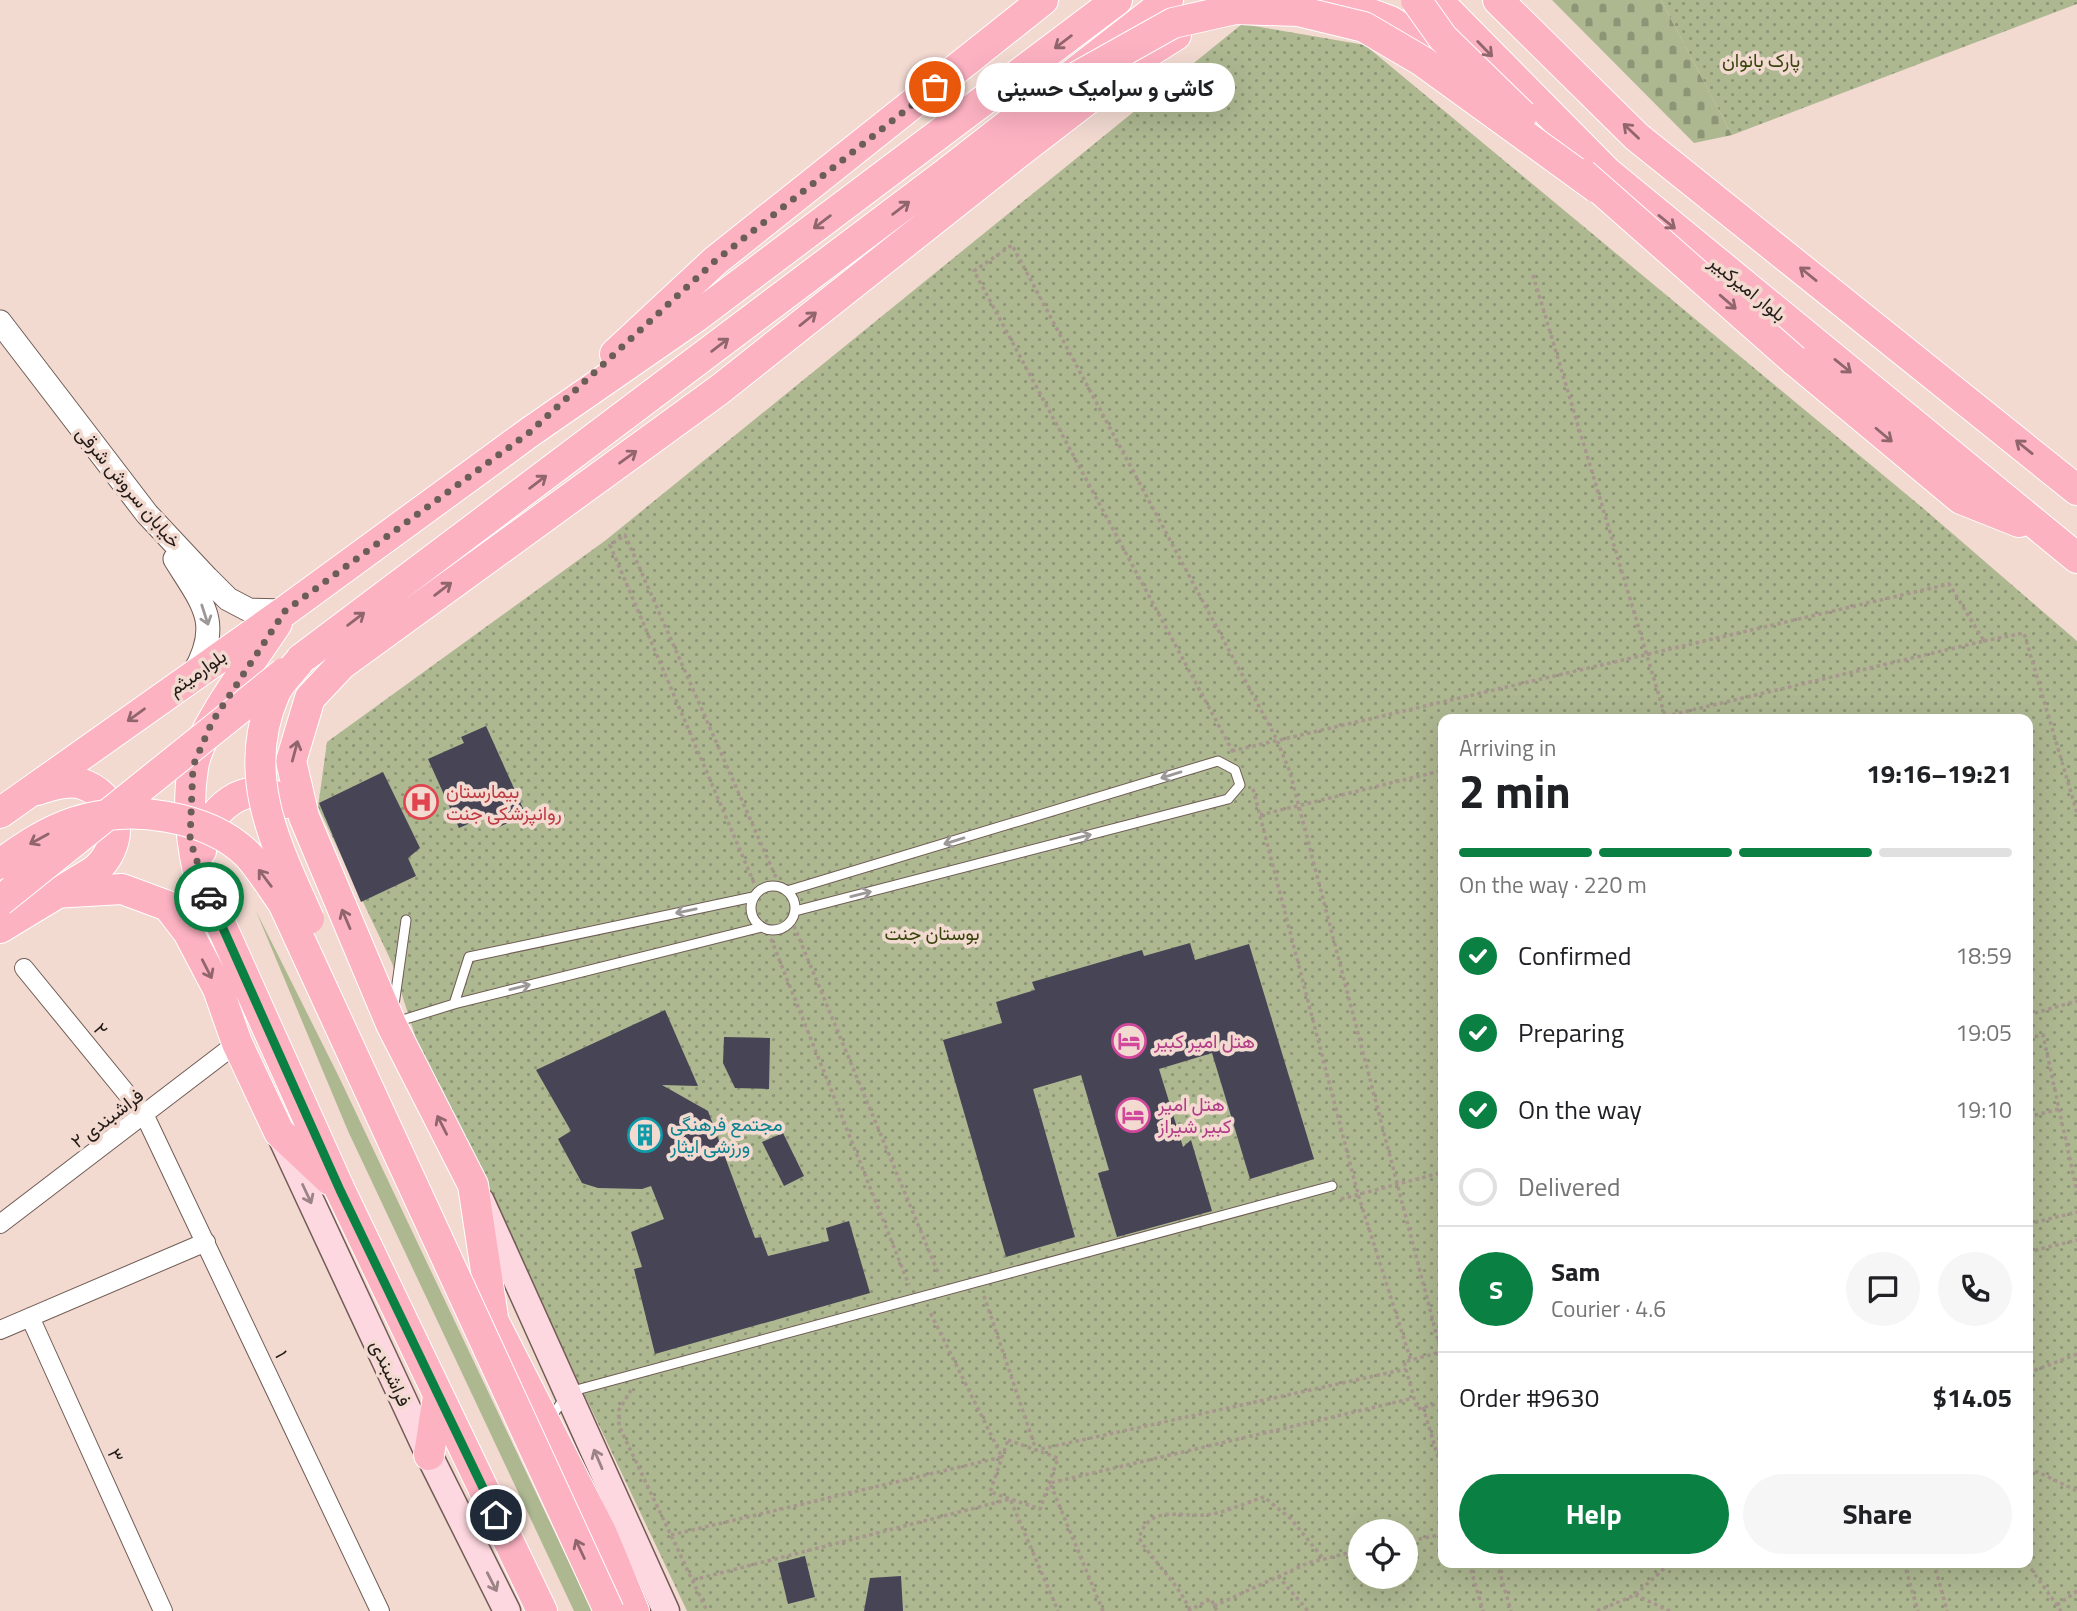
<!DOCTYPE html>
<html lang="en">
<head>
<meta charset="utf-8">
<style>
	:root { --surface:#fff; --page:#f6f6f6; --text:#202124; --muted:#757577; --line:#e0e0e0; --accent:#0b8043 }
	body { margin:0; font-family:"Titillium Web",Vazirmatn,sans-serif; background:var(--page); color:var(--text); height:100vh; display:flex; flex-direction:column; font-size:26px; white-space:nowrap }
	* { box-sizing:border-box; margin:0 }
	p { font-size:23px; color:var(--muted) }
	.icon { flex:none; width:38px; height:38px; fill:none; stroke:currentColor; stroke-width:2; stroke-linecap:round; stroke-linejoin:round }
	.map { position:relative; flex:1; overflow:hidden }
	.side { position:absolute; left:1438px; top:714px; width:595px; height:854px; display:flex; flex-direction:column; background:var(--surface); border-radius:14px; box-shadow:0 7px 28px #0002 }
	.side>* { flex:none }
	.buttons { position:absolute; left:1348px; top:1519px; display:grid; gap:14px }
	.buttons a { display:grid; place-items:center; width:70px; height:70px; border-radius:50%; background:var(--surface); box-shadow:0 7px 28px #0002; font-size:35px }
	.pin { position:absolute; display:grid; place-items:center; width:60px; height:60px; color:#fff; margin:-30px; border:4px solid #fff; border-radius:50%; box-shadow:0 2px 7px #0007 }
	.courier { position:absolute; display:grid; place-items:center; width:70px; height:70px; margin:-35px; border:5px solid #0b8043; border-radius:50%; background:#fff; color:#222; box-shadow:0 2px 9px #0007 }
	.bubble { position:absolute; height:49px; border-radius:24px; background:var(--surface); box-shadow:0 7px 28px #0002; font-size:23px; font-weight:700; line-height:49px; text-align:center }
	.headline em { font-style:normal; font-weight:700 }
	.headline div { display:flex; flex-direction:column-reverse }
	.headline { display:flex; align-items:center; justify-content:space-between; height:119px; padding:0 21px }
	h1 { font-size:46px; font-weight:700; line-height:52px }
	.bar { display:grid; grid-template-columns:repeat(4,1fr); gap:10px 7px; align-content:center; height:84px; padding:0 21px }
	.bar i { height:9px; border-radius:5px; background:var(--line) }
	.bar .current { background:var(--accent) }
	.bar p { grid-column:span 4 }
	.line { display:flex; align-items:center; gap:18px; padding:0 21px; border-top:2px solid var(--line) }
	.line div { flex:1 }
	.round { display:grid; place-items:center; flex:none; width:74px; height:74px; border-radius:37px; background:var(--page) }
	ol { padding:0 21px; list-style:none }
	li { display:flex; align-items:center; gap:21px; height:77px }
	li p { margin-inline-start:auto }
	li .icon { padding:7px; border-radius:50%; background:var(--accent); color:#fff; stroke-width:4 }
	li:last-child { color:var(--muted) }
	li i { width:38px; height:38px; border:4px solid var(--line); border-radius:50% }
	.button { display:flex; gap:14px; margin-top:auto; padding:14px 21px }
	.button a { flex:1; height:80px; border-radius:42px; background:var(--accent); color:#fff; font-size:28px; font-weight:700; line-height:80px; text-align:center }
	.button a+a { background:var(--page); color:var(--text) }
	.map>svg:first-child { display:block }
	.grass { fill:#adb891 }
	.cemetery { fill:url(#cemetery-stones) }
	.park { fill:url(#park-dots); fill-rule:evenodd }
	.building { fill:#464455 }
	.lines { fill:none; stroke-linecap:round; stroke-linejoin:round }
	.service-casing { stroke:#705c54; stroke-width:11 }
	.minor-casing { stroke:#705c54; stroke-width:20 }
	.tertiary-casing { stroke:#705c54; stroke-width:25 }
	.secondary-casing { stroke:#705c54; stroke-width:29 }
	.primary-casing { stroke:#fff; stroke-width:32 }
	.path { stroke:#a7958e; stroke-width:3.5; stroke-dasharray:3.5 3.5; stroke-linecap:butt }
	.service { stroke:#fff; stroke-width:9 }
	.minor { stroke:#fff; stroke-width:18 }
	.tertiary { stroke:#fff; stroke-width:23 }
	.secondary { stroke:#fed8e0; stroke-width:26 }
	.primary { stroke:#fdb2c2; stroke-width:30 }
	.primary-bridge-casing { stroke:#fff; stroke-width:32; stroke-linecap:butt }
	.primary-bridge { stroke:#fdb2c2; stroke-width:30 }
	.oneway { stroke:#90666c }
	.oneway2 { stroke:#9c9897 }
	.oneway3 { stroke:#9b8386 }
	.done { stroke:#6b5e58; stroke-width:7; stroke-dasharray:0 12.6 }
	.route { stroke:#0b8043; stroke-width:9 }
	.labels { text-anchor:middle; stroke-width:7; stroke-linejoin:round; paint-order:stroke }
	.park-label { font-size:19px; fill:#39440b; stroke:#f2dad1 }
	.street-label { font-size:19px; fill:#231b17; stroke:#f2dad1 }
	.health-label { font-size:19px; fill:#be3a42; stroke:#f2dad1; text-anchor:start }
	.hotel-label { font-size:19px; fill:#b23c85; stroke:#f2dad1; text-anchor:start }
	.culture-label { font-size:19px; fill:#0d838f; stroke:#f2dad1; text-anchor:start }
</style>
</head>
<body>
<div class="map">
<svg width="2077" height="1611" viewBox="0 0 2077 1611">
	<defs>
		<pattern id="cemetery-stones" width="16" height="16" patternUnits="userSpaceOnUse" patternTransform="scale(1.75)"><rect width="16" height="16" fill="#adb891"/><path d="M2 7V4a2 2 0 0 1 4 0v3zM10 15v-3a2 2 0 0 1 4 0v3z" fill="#8c9575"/></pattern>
		<pattern id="park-dots" width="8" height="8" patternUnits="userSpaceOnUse" patternTransform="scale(1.75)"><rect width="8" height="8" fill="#adb891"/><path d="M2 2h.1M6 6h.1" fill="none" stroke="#8c9575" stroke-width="1.8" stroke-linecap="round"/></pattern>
	</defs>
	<rect width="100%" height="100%" fill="#f2dad1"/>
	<!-- grass -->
	<path class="grass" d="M256 911 339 1077 592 1611H574L348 1131Z"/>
	<!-- cemetery -->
	<path class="cemetery" d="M1552 0H1661L1732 135 1694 143Z"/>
	<!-- park -->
	<path class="park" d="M1661 0H2077V4L1732 135Z
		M1242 24 1365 45 1924 509 2077 641V1611H687L416 1039 392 963 318 807 327 742 606 540ZM1444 719H2028V1563H1444ZM1360 1531H1405V1577H1360Z"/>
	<!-- building -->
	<path class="building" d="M486 726 526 815 499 827 493 813 459 828 428 759 464 743 461 737Z
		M383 772 420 848 408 858 416 876 361 902 319 803Z
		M1190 943 1195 960 1249 944 1314 1159 1250 1179 1212 1053 1159 1069 1183 1147 1191 1140 1212 1211 1117 1237 1098 1173 1109 1170 1081 1075 1033 1089 1075 1237 1006 1257 943 1040 1002 1023 996 1002 1035 990 1032 982 1142 950 1144 956Z
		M665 1010 698 1086 662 1085 708 1111 755 1238 761 1237 768 1256 829 1241 826 1228 849 1221 870 1293 655 1354 634 1269 642 1267 631 1232 664 1219 651 1186 642 1189 598 1188 582 1183 558 1139 571 1131 536 1070Z
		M724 1037 770 1038 769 1089 735 1088 723 1063Z
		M783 1133 804 1176 784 1186 762 1142Z
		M805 1556 815 1597 788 1604 778 1563Z
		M901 1576 903 1611H864L870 1578Z"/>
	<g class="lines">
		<!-- service casing -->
		<g class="service-casing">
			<path id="service" d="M751 908a22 22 0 1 1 44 0a22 22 0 1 1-44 0Z
				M787 891 1218 761 1235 770 1240 785 1228 799 795 911
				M454 1004 469 957 753 897
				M394 1005 406 920
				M396 1022 454 1004 762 927
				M549 1420 569 1392 1332 1186"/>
		</g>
		<!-- minor casing -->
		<g class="minor-casing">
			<path id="minor" d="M24 968 145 1116 380 1611
				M0 1224 237 1043
				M30 1317 163 1611
				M0 1330 206 1242"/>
		</g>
		<!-- tertiary casing -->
		<g class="tertiary-casing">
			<path id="tertiary" d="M0 322 147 514 207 578 228 599 249 610 285 611
				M175 559C202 603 223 622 194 673"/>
		</g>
		<!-- secondary casing -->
		<g class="secondary-casing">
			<path id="secondary" d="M281 1137 429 1455 507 1611
				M481 1201 666 1611"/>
		</g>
		<!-- primary casing -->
		<g class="primary-casing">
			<path id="primary" d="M1333 0 1390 21 1460 64
				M1437 0 1607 172 2077 558
				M1498 0 1637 137 2077 490
				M615 354 715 261 1043 0
				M1794 360 1961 499 2019 522
				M277 623C255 657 198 731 193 768 187 804 191 841 199 876L340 1190 542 1611
				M301 659 945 174 1168 0
				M0 813 285 611 530 432 696 317 1117 0
				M201 851C204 811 249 773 286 803
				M53 893 122 889 168 906 188 932 218 989 237 1043 279 1132 330 1180
				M0 928 94 871C123 848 124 801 85 785 70 779 52 785 37 790
				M486 1306 602 1534 634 1611
				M494 1324 473 1185 391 1024 304 817 291 761 310 698 342 664 719 390 1018 153 1149 52 1176 35
				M429 1455 438 1396"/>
		</g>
		<!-- path -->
		<path class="path" d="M1533 275 1666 719
			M1984 641 2024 633 2077 813
			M1232 751 1949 584 1984 641 1654 719
			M1233 752 974 271 1012 245 1276 738 1290 772 1441 1352
			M1253 789 1358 1194 1411 1361
			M1260 815 1444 770
			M754 883 610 545 625 535 777 880
			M794 926 939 1275
			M771 939 909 1285
			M2028 1015 2077 1001
			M2028 1038 2043 1035 2077 1192
			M2028 1117 2059 1109
			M1341 1199 1444 1172
			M2028 1224 2077 1212
			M2028 1252 2077 1240
			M984 1296 1036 1450 1406 1369
			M1444 1351 1404 1362 1417 1409 1444 1402
			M2028 1373 2077 1354
			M631 1390 619 1410V1426L707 1611
			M1423 1407 1444 1477
			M1008 1440 1058 1458 1040 1509 990 1492Z
			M2028 1473 2038 1472 2077 1491
			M671 1535 1002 1457 929 1310
			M1405 1542 1444 1534
			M1469 1563 1483 1611
			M1497 1563 1511 1611
			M1904 1563 1918 1611
			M1934 1563 1947 1611
			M2027 1563 2061 1611
			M1278 1576 1308 1611
			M693 1580 1010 1499 1058 1611
			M1635 1595 1670 1611
			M2057 1605 2077 1591
			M1214 1606 1308 1563 1360 1550
			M1190 1610C1177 1582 1155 1564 1139 1538 1150 1504 1178 1517 1205 1515 1225 1513 1245 1503 1264 1497L1291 1519 1322 1557
			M1103 1611 1050 1483 1414 1398
			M1188 1611 1211 1599 1217 1611
			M1597 1611 1635 1595 1670 1563"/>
		<!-- service -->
		<use href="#service" class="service"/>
		<!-- minor -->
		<use href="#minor" class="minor"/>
		<!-- tertiary -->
		<use href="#tertiary" class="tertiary"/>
		<!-- secondary -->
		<use href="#secondary" class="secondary"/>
		<!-- primary -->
		<use href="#primary" class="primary"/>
		<!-- primary-bridge casing -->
		<g class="primary-bridge-casing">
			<path id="primary-bridge" d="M1416 0 1443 38 1522 115
				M1057 88 1173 23 1235 9 1298 11 1364 27 1422 61 1597 188
				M1583 174 1794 360
				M301 659C293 670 280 681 275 693 239 774 276 845 309 919
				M0 864C24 847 47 831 75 822 128 804 208 815 248 855 261 869 272 888 283 903L609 1611
				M0 901 284 673"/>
		</g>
		<!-- primary-bridge -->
		<use href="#primary-bridge" class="primary-bridge"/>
	</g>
	<!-- one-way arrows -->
	<defs><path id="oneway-shaft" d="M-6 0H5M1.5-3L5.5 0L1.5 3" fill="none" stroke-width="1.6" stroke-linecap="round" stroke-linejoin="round" transform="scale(1.75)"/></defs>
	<g class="oneway">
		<use href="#oneway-shaft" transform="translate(1063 42) rotate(143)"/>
		<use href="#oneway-shaft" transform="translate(1485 49) rotate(46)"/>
		<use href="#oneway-shaft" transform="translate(1631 131) rotate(-136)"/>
		<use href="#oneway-shaft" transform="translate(901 208) rotate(-37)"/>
		<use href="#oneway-shaft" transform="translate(822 222) rotate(143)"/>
		<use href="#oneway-shaft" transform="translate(1667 222) rotate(39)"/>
		<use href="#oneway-shaft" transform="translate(1808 274) rotate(-141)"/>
		<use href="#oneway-shaft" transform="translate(1728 302) rotate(41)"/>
		<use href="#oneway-shaft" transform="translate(808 319) rotate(-39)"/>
		<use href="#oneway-shaft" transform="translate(720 345) rotate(-37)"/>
		<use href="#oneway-shaft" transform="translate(1843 366) rotate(39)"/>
		<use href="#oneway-shaft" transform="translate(1884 435) rotate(40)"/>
		<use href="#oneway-shaft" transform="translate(2024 447) rotate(-141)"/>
		<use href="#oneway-shaft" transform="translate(628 457) rotate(-36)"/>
		<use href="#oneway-shaft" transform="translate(538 482) rotate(-37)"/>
		<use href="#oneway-shaft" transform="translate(443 589) rotate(-37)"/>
		<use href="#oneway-shaft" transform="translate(356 619) rotate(-37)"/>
		<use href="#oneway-shaft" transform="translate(136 715) rotate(144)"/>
		<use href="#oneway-shaft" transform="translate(295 751) rotate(-75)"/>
		<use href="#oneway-shaft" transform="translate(39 839) rotate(151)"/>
		<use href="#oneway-shaft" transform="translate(265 878) rotate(-127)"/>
		<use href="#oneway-shaft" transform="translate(346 919) rotate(-113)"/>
		<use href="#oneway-shaft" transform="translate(207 969) rotate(63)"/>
		<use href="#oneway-shaft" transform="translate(442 1125) rotate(-117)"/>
		<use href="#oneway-shaft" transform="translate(580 1549) rotate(-115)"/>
	</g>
	<g class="oneway2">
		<use href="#oneway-shaft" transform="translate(205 615) rotate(72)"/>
		<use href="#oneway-shaft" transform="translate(1171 775) rotate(163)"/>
		<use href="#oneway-shaft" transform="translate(1081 837) rotate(-14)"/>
		<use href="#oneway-shaft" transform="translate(954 841) rotate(163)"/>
		<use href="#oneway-shaft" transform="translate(861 894) rotate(-14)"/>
		<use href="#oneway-shaft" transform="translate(686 911) rotate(168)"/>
		<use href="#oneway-shaft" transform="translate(520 987) rotate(-14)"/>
	</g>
	<g class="oneway3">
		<use href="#oneway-shaft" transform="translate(307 1194) rotate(65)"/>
		<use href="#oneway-shaft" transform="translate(598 1459) rotate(-113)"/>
		<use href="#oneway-shaft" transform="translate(492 1582) rotate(63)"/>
	</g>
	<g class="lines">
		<!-- done -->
		<path class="done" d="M209 897 190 840 193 766 212 722 285 611 530 432 715 261 935 87"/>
		<!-- route -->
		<path class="route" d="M209 897 340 1190 496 1515"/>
	</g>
	<!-- icons -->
	<defs>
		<g id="hospital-ring" transform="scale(1.75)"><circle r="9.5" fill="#f2dad1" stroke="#e0444e" stroke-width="1.5"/><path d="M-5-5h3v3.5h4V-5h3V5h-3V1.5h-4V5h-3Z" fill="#e0444e"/></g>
		<g id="hotel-ring" transform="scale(1.75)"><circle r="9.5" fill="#f2dad1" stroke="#d1479c" stroke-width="1.5"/><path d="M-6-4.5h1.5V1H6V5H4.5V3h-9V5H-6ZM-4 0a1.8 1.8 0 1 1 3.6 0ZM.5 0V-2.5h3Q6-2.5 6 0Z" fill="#d1479c"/></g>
		<g id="building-ring" transform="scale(1.75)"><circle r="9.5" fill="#f2dad1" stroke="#0f9aa8" stroke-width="1.5"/><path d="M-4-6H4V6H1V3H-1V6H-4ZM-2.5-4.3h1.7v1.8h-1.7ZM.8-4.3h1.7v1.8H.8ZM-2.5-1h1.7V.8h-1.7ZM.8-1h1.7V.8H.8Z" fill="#0f9aa8"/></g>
	</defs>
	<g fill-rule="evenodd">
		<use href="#hospital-ring" x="421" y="802"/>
		<use href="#hotel-ring" x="1129" y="1041"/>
		<use href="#hotel-ring" x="1133" y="1115"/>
		<use href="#building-ring" x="645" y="1135"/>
	</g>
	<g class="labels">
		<!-- park labels -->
		<g class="park-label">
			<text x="1761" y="67">پارک بانوان</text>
			<text x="932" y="940">بوستان جنت</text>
		</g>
		<!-- street labels -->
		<g class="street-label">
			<text transform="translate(1748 288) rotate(39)" y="7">بلوار امیرکبیر</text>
			<text transform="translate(129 487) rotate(50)" y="7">خیابان سروش شرقی</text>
			<text transform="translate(197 672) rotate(-35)" y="7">بلوارمیثم</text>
			<text transform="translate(101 1029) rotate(51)" y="7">۲</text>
			<text transform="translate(107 1118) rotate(-37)" y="7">۲ فراشبندی</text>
			<text transform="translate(282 1354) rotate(65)" y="7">۱</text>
			<text transform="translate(391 1373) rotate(65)" y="7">فراشبندی</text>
			<text transform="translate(116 1455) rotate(66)" y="7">۳</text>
		</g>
		<!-- health labels -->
		<g class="health-label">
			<text x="446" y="798">بیمارستان<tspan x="446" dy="22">روانپزشکی جنت</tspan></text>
		</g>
		<!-- hotel labels -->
		<g class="hotel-label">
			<text x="1154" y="1048">هتل امیر کبیر</text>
			<text x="1158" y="1111">هتل امیر<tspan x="1158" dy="22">کبیر شیراز</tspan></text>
		</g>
		<!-- culture labels -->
		<g class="culture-label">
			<text x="670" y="1131">مجتمع فرهنگی<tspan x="670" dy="22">ورزشی ایثار</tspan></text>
		</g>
	</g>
</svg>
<div class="buttons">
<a><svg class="icon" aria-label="locate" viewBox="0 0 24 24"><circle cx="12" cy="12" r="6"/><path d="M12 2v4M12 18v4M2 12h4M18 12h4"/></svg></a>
</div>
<div class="pin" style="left:935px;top:87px;background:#ea580c"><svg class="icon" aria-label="bag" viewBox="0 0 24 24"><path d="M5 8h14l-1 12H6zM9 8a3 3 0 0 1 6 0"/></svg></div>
<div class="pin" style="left:496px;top:1515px;background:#1f2937"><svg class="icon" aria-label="home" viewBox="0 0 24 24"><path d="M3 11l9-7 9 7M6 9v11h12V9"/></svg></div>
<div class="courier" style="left:209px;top:897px"><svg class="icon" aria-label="car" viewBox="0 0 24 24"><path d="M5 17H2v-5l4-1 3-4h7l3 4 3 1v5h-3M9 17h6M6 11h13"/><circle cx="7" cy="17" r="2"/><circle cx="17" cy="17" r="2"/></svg></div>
<div class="bubble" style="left:976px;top:63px;width:259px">کاشی و سرامیک حسینی</div>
<section class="side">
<div class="headline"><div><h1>2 min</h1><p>Arriving in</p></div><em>19:16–19:21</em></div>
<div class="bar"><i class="current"></i><i class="current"></i><i class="current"></i><i></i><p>On the way · 220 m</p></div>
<ol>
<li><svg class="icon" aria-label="check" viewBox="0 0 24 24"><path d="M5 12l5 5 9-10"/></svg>Confirmed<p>18:59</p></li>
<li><svg class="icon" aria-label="check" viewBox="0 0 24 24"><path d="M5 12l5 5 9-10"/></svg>Preparing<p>19:05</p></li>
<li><svg class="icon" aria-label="check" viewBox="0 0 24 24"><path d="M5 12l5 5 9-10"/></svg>On the way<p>19:10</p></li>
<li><i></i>Delivered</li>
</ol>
<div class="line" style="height:126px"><b class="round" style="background:var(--accent);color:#fff">S</b><div><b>Sam</b><p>Courier · 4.6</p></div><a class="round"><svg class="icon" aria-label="chat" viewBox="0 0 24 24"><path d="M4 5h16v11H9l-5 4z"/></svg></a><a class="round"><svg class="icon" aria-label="phone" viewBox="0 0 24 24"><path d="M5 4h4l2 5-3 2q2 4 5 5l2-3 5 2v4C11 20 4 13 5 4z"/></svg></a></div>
<div class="line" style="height:91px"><div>Order #9630</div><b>$14.05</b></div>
<div class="button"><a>Help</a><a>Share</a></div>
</section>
</div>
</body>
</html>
